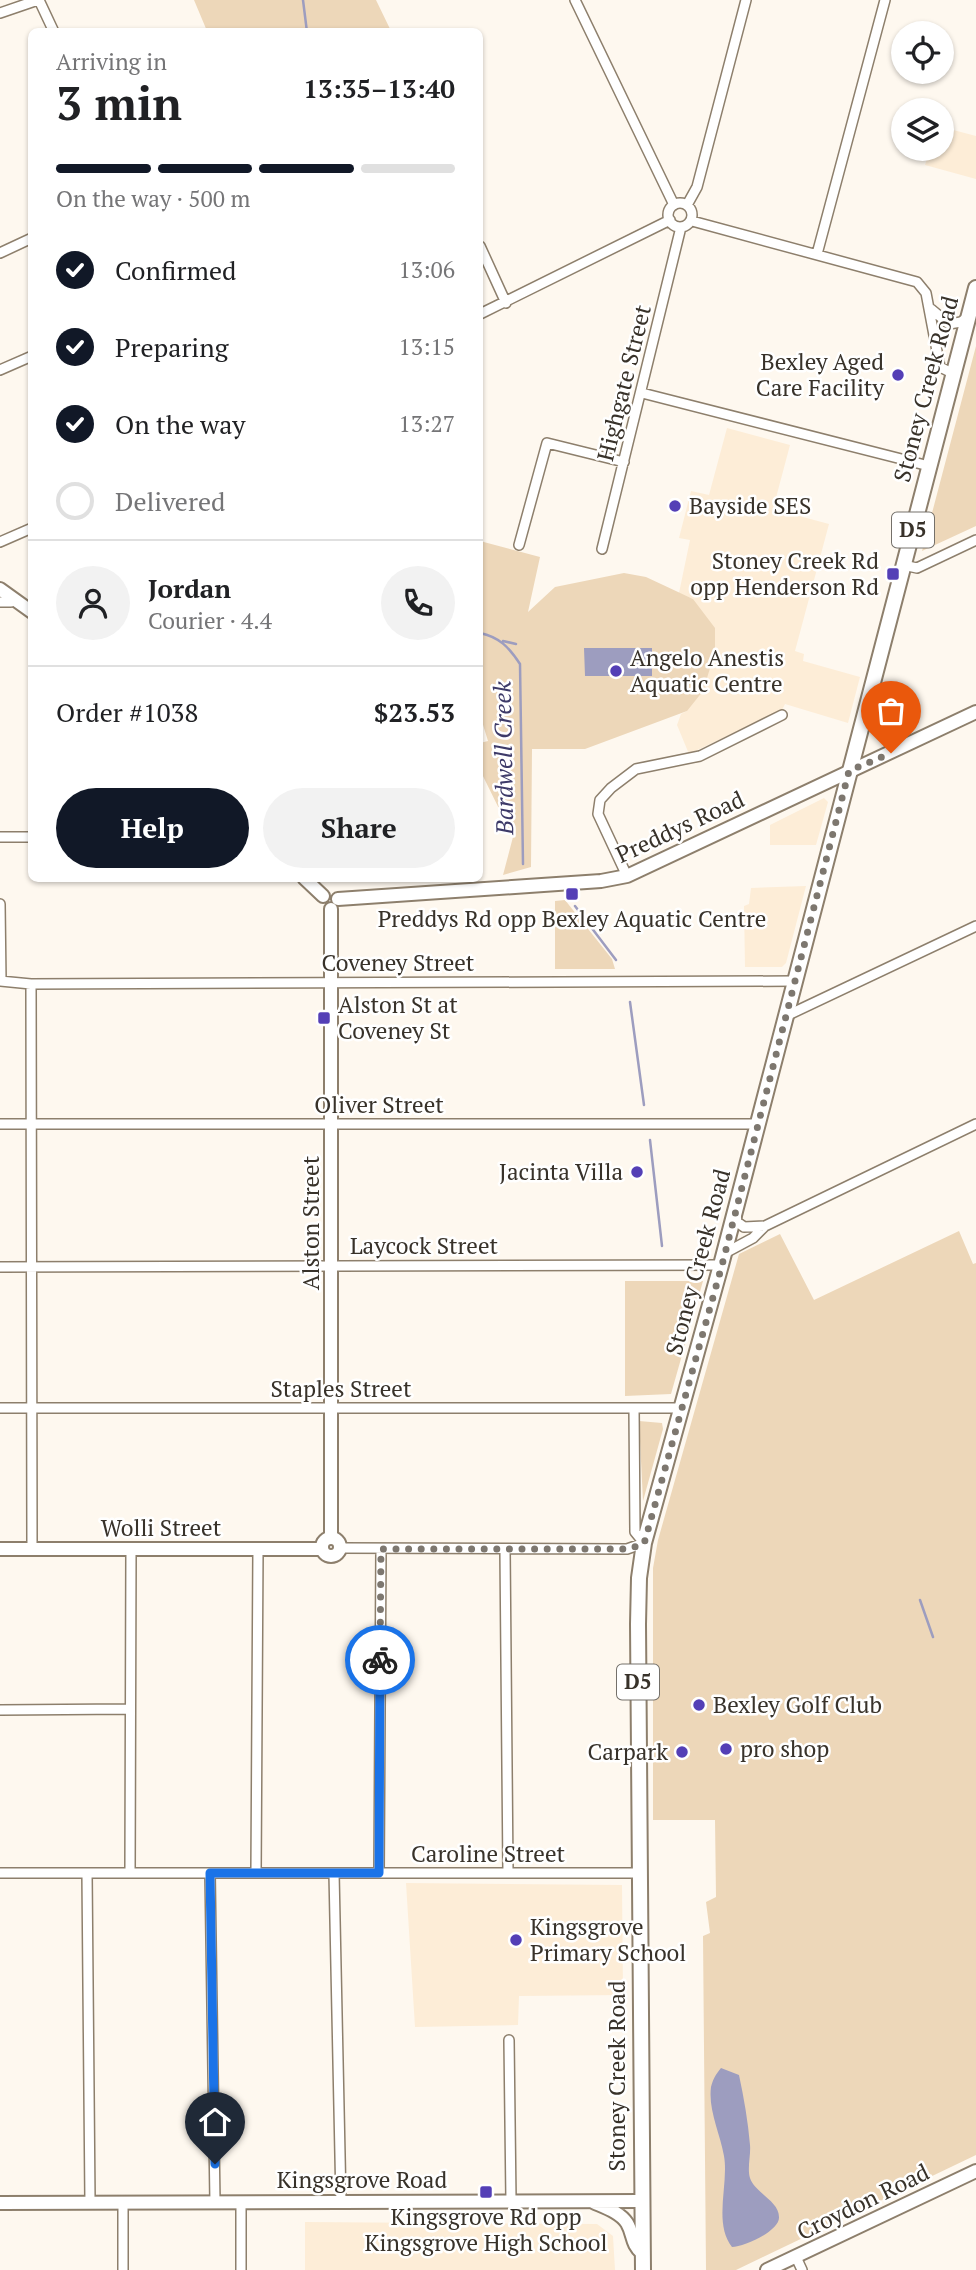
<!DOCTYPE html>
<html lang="en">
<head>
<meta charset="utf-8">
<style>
	:root { --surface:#fff; --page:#f2f2f2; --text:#202124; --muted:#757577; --line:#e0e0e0; --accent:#111827 }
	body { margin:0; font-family:"PT Serif",serif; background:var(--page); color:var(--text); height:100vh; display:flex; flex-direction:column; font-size:26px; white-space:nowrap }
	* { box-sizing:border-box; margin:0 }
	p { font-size:23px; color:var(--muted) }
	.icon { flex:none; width:38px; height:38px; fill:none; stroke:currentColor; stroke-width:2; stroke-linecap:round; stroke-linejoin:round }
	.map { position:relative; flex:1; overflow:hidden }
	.drawer { position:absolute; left:28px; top:28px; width:455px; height:854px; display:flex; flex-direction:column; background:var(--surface); border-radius:10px; box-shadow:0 2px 5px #0004 }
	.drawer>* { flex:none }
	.controls { position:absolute; left:891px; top:21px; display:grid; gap:14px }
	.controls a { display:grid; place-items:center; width:63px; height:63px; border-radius:50%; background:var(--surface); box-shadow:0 2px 5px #0004; font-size:35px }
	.pin { position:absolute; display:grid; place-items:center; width:60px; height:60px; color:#fff; margin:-72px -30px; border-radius:50% 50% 50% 0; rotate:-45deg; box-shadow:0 0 7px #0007 }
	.pin .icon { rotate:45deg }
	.courier { position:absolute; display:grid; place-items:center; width:70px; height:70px; margin:-35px; border:5px solid #1a73e8; border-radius:50%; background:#fff; color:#222; box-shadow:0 2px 9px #0007 }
	.headline em { font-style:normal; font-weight:700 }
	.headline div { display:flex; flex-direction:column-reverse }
	.headline { display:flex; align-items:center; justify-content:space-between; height:119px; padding:0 28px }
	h1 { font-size:46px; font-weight:700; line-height:52px }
	.bar { display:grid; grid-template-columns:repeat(4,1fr); gap:10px 7px; align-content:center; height:84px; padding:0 28px }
	.bar i { height:9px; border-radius:5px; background:var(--line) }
	.bar .active { background:var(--accent) }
	.bar p { grid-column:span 4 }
	.line { display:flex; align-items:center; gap:18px; padding:0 28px; border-top:2px solid var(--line) }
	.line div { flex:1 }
	.round { display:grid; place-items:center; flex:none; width:74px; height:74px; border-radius:37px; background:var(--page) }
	ol { padding:0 28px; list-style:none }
	li { display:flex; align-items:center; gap:21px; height:77px }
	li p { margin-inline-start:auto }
	li .icon { padding:7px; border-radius:50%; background:var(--accent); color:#fff; stroke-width:4 }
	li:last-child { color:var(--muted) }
	li i { width:38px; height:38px; border:4px solid var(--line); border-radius:50% }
	.action { display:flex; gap:14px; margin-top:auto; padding:14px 28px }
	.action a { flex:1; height:80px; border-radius:42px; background:var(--accent); color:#fff; font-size:28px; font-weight:700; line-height:80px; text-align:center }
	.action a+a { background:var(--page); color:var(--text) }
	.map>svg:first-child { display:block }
	.built { fill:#fdedd7 }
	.green { fill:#edd7b9 }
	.water { fill:#9d9dbf }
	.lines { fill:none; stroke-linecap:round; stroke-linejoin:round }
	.stream { stroke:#9d9dbf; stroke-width:2.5 }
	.street-casing { stroke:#8d7f6c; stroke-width:12 }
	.secondary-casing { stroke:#8d7f6c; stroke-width:16 }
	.primary-casing { stroke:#8d7f6c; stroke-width:18 }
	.street { stroke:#fff; stroke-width:9 }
	.secondary { stroke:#fff; stroke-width:12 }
	.primary { stroke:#fff; stroke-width:14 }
	.done { stroke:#7d776f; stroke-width:7; stroke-dasharray:0 12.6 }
	.route { stroke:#1a73e8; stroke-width:9 }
	.poi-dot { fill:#543fb6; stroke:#fff; stroke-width:2.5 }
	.labels { text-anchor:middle; stroke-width:5; stroke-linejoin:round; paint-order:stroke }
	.shield { fill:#fff; stroke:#74706a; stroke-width:2 }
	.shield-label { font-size:21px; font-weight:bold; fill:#38322a }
	.poi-label { font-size:23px; fill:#38322a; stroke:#fff; text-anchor:start }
	.street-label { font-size:23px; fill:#38322a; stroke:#fff }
	.water-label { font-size:24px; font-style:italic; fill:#3d3a68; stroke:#fff }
</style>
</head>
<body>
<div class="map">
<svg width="976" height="2270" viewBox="0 0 976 2270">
	<rect width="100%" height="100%" fill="#fef8ef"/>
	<!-- built -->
	<path class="built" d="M942 127 976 136V179L925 165 930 149H942Z
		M727 428 790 445 773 509 829 524 795 651 804 654 803 661 860 677 848 723 785 704 782 710 689 754 677 725 681 714 687 711 693 599 679 593 690 540 679 538 691 491 709 495Z
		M824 798 828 802 816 845H770V825Z
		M806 886 786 963 782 967H745L744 906 749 904 751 888Z
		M406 1883 622 1885 623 1995 519 1996 518 2025 415 2027Z
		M305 2222 597 2224 613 2236 615 2270H305Z"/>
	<!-- green -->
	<path class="green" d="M194 0H376L391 31H207Z
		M976 346V526L922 551Z
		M480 541 540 557 528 612 555 587 624 573 646 577 693 599 715 628V652L703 691 687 711 585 749H532L531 867 503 875 513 837 480 770V743L488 741 480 715Z
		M565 900 612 959 615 969H555V901Z
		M959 1231 973 1264 976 1263V2155L736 2270H706L703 1936 710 1933 706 1902 716 1897 715 1820H653V1568L658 1540 739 1254 780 1234 814 1300Z
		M625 1281H703L671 1394 625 1396Z
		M639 1421 662 1423 663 1429 643 1501Z"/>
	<!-- water -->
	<path class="water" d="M584 648H652V676H585Z
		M721 2068 739 2075C744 2098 748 2122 750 2145 751 2155 747 2168 750 2178 755 2193 779 2201 779 2217 780 2231 744 2247 732 2247 713 2223 729 2184 724 2156 720 2133 708 2110 711 2087 713 2079 716 2074 721 2068Z"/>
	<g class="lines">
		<!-- stream -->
		<path class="stream" d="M303 0 307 32
			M480 633C499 637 509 647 520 664L523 864
			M503 641 516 644
			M575 906 616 960
			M630 1002 644 1105
			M650 1140 662 1246
			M920 1600 933 1637"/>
		<!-- street casing -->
		<g class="street-casing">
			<path id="street" d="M39 0 54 32
				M575 0 674 205
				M0 13 38 0
				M668 215a12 12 0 1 1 24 0a12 12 0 1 1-24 0Z
				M687 205 697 187 746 0
				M692 221 917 282 926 293 940 367 954 374
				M480 246 506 303
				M0 253 32 238
				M817 254 885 0
				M931 309 949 324 961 322 968 317
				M480 314 670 220
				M0 370 32 356
				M642 393 929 466
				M0 542 32 528
				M519 545 547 443 624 462
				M602 549 681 227
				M903 565 917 568 976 540
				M0 602H11
				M0 837H32
				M627 876 598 814 600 800 611 788 636 769 700 756 782 715
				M0 904 1 981
				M0 981 31 984 795 981
				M31 984 32 1549
				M786 1016 976 926
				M0 1124H758
				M736 1215 737 1222 744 1227 765 1226 976 1124
				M725 1253 753 1238 764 1227
				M0 1267 721 1265
				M0 1408H682
				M341 1548 627 1549 644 1543 635 1532 634 1408
				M505 1550 508 1873
				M0 1710 129 1709
				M0 1873H639
				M87 1873 90 2202
				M130 1873 131 1549
				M210 1873 215 2202
				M256 1873 258 1549
				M334 1873 341 2202
				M379 1873 381 1549
				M509 2040 511 2201
				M796 2257 802 2270
				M123 2270V2202
				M241 2270V2202"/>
		</g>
		<!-- secondary casing -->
		<g class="secondary-casing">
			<path id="secondary" d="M0 589 32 612
				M304 878 323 896
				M338 899 601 881 627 876 976 712
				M331 1537V909
				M322 1547a9 9 0 1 1 18 0a9 9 0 1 1-18 0Z
				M0 1549H322
				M593 2202C604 2207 620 2212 627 2223 634 2235 631 2244 642 2253
				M0 2203 641 2201
				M767 2270 976 2171"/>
		</g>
		<!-- primary casing -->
		<g class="primary-casing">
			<path id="primary" d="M643 2270 638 1624 639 1578 644 1543 721 1265 976 288"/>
		</g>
		<!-- street -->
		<use href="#street" class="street"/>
		<!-- secondary -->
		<use href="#secondary" class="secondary"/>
		<!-- primary -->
		<use href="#primary" class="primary"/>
	</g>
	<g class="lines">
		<!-- done -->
		<path class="done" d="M380 1660 381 1549H627L644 1544 722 1265 849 771 891 753"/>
		<!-- route -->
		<path class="route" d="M215 2164 210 1873H379L380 1660"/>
	</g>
	<!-- markers -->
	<g class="poi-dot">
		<circle cx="898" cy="375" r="7"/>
		<circle cx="675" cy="506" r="7"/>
		<rect x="886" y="567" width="14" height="14" rx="3.5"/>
		<circle cx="616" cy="671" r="7"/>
		<rect x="565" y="887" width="14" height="14" rx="3.5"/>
		<rect x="317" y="1011" width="14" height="14" rx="3.5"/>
		<circle cx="637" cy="1172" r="7"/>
		<circle cx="699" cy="1705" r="7"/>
		<circle cx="726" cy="1749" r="7"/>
		<circle cx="682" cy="1752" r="7"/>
		<circle cx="516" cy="1940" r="7"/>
		<rect x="479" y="2185" width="14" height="14" rx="3.5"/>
	</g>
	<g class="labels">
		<!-- shield labels -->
		<g class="shield">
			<rect x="892" y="512.5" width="42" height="35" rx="5"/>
			<rect x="617" y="1664.5" width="42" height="35" rx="5"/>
		</g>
		<g class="shield-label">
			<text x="913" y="537">D5</text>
			<text x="638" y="1689">D5</text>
		</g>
		<!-- poi labels -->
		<g class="poi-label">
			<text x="884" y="370" text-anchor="end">Bexley Aged<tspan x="884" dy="26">Care Facility</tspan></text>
			<text x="689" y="514">Bayside SES</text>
			<text x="879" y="569" text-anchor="end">Stoney Creek Rd<tspan x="879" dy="26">opp Henderson Rd</tspan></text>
			<text x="630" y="666">Angelo Anestis<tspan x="630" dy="26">Aquatic Centre</tspan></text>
			<text x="572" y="927" text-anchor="middle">Preddys Rd opp Bexley Aquatic Centre</text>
			<text x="338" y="1013">Alston St at<tspan x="338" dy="26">Coveney St</tspan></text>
			<text x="623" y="1180" text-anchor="end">Jacinta Villa</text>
			<text x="713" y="1713">Bexley Golf Club</text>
			<text x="740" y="1757">pro shop</text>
			<text x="668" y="1760" text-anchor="end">Carpark</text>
			<text x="530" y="1935">Kingsgrove<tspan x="530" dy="26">Primary School</tspan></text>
			<text x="486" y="2225" text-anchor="middle">Kingsgrove Rd opp<tspan x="486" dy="26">Kingsgrove High School</tspan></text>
		</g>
		<!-- street labels -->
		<g class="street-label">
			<text transform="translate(624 383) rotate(-76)" y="8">Highgate Street</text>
			<text transform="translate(926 389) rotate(-75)" y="8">Stoney Creek Road</text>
			<text transform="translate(680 827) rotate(-25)" y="8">Preddys Road</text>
			<text x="398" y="971">Coveney Street</text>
			<text x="379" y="1113">Oliver Street</text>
			<text transform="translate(311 1223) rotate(-90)" y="8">Alston Street</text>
			<text x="424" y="1254">Laycock Street</text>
			<text transform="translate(698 1262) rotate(-75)" y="8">Stoney Creek Road</text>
			<text x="341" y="1397">Staples Street</text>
			<text x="161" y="1536">Wolli Street</text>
			<text x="488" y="1862">Caroline Street</text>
			<text transform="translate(617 2076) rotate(-90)" y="8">Stoney Creek Road</text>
			<text x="362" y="2188">Kingsgrove Road</text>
			<text transform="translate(863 2202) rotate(-26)" y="8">Croydon Road</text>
		</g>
		<!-- water labels -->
		<g class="water-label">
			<text transform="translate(504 758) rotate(-91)" y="8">Bardwell Creek</text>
		</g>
	</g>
</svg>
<div class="controls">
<a><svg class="icon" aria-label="locate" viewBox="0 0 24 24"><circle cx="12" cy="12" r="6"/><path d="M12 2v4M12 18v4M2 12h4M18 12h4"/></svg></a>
<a><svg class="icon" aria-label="layers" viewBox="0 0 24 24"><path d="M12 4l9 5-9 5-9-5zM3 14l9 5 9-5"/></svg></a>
</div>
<div class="pin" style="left:891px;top:753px;background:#ea580c"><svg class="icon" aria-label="bag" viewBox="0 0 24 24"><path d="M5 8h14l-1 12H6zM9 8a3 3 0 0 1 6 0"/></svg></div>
<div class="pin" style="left:215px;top:2164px;background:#1f2937"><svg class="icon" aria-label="home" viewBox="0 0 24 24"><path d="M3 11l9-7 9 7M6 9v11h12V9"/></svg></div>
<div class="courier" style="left:380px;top:1660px"><svg class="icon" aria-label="bike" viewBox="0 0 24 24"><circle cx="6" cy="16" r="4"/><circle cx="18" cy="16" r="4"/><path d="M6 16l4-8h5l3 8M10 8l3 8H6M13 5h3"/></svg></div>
<section class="drawer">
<div class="headline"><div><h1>3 min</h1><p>Arriving in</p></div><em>13:35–13:40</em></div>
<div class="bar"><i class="active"></i><i class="active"></i><i class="active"></i><i></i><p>On the way · 500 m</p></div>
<ol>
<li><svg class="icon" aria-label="check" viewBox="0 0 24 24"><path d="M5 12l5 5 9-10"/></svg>Confirmed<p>13:06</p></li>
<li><svg class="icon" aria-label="check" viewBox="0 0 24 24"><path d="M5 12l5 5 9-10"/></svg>Preparing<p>13:15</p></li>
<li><svg class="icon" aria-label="check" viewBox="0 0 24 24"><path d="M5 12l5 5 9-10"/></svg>On the way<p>13:27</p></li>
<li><i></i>Delivered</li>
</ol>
<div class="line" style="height:126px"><a class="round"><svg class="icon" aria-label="person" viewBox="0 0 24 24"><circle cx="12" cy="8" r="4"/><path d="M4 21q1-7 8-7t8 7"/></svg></a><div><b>Jordan</b><p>Courier · 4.4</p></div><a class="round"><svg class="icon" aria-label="phone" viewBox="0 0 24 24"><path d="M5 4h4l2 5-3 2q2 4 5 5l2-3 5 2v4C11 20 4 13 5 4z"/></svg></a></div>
<div class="line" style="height:91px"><div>Order #1038</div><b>$23.53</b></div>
<div class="action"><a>Help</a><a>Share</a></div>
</section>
</div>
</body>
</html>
